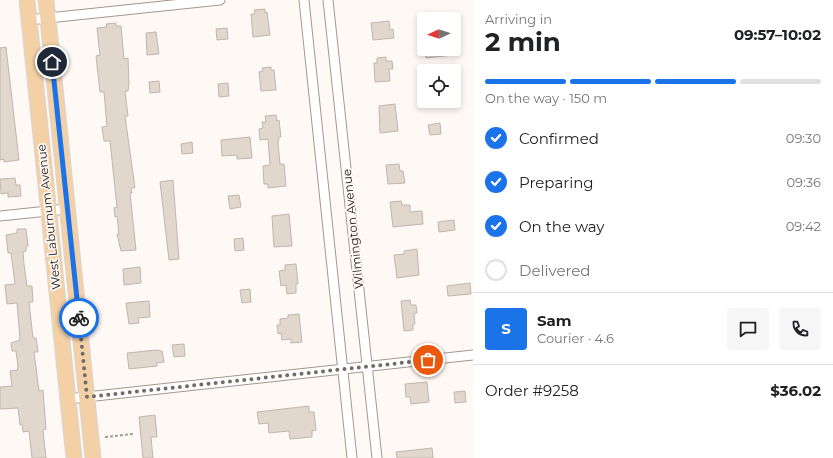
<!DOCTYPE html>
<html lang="en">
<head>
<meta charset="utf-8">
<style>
	:root { --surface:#fff; --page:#f6f6f6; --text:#202124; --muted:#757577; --line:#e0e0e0; --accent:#1a73e8 }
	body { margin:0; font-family:Montserrat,sans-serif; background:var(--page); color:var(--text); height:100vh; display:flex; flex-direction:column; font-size:15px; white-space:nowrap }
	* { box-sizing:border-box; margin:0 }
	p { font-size:13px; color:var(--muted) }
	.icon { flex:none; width:22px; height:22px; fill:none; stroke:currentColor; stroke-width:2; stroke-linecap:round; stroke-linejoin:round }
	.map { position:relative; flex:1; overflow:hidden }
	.drawer { display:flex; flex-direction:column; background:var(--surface); width:360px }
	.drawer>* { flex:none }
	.needle { width:26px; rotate:266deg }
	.controls { position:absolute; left:417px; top:12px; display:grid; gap:8px }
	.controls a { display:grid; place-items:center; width:44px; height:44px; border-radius:4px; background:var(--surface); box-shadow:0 2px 6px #0003; font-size:20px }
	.pin { position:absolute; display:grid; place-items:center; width:34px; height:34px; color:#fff; margin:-17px; border:2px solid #fff; border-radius:50%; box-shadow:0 1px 4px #0007 }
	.courier { position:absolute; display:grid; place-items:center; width:40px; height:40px; margin:-20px; border:3px solid #1a73e8; border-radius:50%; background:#fff; color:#222; box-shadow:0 1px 5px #0007 }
	.head em { font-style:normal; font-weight:700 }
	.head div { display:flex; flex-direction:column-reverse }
	.head { display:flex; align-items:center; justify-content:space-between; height:68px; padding:0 12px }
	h1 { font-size:26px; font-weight:700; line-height:30px }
	.bar { display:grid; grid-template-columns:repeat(4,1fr); gap:6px 4px; align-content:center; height:48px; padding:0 12px }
	.bar i { height:5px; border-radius:3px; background:var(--line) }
	.bar .selected { background:var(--accent) }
	.bar p { grid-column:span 4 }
	.line { display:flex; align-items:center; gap:10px; padding:0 12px; border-top:1px solid var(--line) }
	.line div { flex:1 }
	.round { display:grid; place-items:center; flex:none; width:42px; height:42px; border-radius:4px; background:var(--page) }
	ol { padding:0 12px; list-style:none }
	li { display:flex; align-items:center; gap:12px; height:44px }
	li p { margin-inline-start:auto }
	li .icon { padding:4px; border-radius:50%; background:var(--accent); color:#fff; stroke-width:4 }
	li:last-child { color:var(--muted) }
	li i { width:22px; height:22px; border:2px solid var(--line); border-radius:50% }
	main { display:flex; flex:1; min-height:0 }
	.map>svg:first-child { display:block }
	.building { fill:#e2d7cd; stroke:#c0b6ab }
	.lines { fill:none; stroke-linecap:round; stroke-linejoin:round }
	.street-casing { stroke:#a49790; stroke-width:11 }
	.primary-casing { stroke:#d8d7d6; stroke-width:17 }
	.path { stroke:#9f9a97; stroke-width:2; stroke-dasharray:3 2; stroke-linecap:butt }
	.street { stroke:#fff; stroke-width:9 }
	.primary { stroke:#f3d0a5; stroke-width:15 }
	.done { stroke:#716c69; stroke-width:4; stroke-dasharray:0 7.2 }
	.route { stroke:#1a73e8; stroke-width:5 }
	.labels { text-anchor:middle; stroke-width:3.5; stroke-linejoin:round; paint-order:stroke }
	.street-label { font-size:12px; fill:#25201d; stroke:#fff9f6 }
</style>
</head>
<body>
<main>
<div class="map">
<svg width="473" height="458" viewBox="0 0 473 458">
	<rect width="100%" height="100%" fill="#fff9f6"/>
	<!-- building -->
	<path class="building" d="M265 9V13L267 12 270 35 253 37 251 14H255L254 10Z
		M389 21 390 30 393 29 394 38 373 40 371 23Z
		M116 23V26H121L124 59 128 58 129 84 128 91H125L128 116H125L135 188H131L132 193H130L136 250 121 251 117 234H119L117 216 115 217 114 208 117 207 110 141H104L102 127 107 126 104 92H100L96 56 100 55 97 28 107 27 106 24Z
		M227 28 228 39 217 40 216 29Z
		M156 32 159 54 147 55 146 33Z
		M6 47 19 160 4 162V159L0 160V48Z
		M425 49H453V55L426 58Z
		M386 57V61H392L393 69H389L390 81 375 82 374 63H377V58Z
		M271 67V70H274L276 90 261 91 259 72 263 71 262 68Z
		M159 81 160 92 150 93 149 82Z
		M228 83 229 96 219 97 218 84Z
		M395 104 398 131 380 133 379 106Z
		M276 115 277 121 279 120 281 137H279L278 143 280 164H284L286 186 268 188V184H264L263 166 270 165 268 139 260 140 259 129 263 128 262 122H266L265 116Z
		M440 123 441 134 430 135 428 125Z
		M250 137 252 158 237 159V155L222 156 221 140Z
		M192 142 193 153 182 154 181 144Z
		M399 164 400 171H403L405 183 388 184 386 165Z
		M15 178 16 185H20L21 196 8 197V193L1 194 0 179Z
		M173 180 179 259 169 260 160 182Z
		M239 195 241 207 230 209 228 196Z
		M401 201 402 205H410V212L422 211 423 224 393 227 390 202Z
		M289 214 292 246 274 247 272 216Z
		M454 220 455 230 439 232 438 222Z
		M17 229H26L28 246 26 247V251L23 252 24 264 27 286H32L33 302H29L33 338H36L38 352H34L39 391 43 390 46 429 43 430 46 458H32L29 431 23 432 22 424 20 425 18 408 0 409V387L12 386 10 371 17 370 18 367 16 351H12L11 343 20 340 17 303 7 304 5 285 15 284 11 253H8L6 235 17 233Z
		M243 238 244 250 235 251 234 239Z
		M417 249 419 275 397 278 394 255 404 254V251Z
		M296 264 298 284H296V293L287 294 286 285 281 286 279 271 285 270V265Z
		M140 267 141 283 124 285 123 269Z
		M470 283 471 294 448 296 447 286Z
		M250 289 251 302 242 303 240 290Z
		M410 300 411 305H416L417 313 414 314 415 324H413V330L404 331 401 301Z
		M149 301 150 317 138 318 139 323 129 324 126 303Z
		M299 314 302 342 291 343V339L282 340 281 333 278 334 277 325H280V319L288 318V315Z
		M184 344 185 356 174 357 172 345Z
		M156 350 162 351 164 362 157 363V366L129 369 127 353Z
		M427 382 429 402 411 404 410 397H406L405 384Z
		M465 391 466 402 455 403 454 392Z
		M309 406V412H314L316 430 312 431V437L290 439 289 431 269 433 268 423 259 424 257 412Z
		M155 415 157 437H151L153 458H143L139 417Z
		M432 448 433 458H397L396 452Z"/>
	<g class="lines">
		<!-- street casing -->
		<g class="street-casing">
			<path id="street" d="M304 0 352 458
				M328 0 377 458
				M29 20 220 0
				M0 216 67 209
				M68 399 473 355"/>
		</g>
		<!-- primary casing -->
		<g class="primary-casing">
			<path id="primary" d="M27 0 74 458
				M46 0 93 458"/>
		</g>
		<!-- path -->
		<path class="path" d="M105 437 133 434"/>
		<!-- street -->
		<use href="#street" class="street"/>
		<!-- primary -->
		<use href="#primary" class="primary"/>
	</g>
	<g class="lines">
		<!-- done -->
		<path class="done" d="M79 318 87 397 428 360"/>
		<!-- route -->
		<path class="route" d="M52 62 79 318"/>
	</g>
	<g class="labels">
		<!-- street labels -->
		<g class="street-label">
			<text transform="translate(49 217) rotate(-96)" y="4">West Laburnum Avenue</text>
			<text transform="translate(353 229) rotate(-96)" y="4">Wilmington Avenue</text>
		</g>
	</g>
</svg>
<div class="controls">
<a><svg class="needle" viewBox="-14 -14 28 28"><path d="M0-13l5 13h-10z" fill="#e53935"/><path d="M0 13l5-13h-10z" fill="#757577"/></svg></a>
<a><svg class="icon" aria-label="locate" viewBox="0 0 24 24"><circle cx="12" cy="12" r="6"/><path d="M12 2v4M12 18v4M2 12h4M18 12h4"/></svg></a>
</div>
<div class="pin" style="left:428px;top:360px;background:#ea580c"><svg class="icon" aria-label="bag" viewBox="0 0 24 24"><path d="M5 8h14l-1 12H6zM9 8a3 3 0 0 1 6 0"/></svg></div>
<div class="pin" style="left:52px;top:62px;background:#1f2937"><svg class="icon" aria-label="home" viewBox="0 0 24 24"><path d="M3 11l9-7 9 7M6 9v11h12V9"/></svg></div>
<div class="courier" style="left:79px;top:318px"><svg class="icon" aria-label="bike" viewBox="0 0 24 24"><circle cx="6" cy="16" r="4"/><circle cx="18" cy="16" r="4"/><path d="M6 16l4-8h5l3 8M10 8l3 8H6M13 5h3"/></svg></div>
</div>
<section class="drawer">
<div class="head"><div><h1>2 min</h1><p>Arriving in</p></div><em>09:57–10:02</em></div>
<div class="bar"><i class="selected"></i><i class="selected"></i><i class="selected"></i><i></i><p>On the way · 150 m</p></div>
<ol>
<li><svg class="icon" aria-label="check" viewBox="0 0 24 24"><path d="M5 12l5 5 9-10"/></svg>Confirmed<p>09:30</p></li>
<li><svg class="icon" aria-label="check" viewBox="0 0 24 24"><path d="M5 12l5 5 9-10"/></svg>Preparing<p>09:36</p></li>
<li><svg class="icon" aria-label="check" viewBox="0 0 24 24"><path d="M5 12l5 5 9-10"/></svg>On the way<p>09:42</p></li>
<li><i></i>Delivered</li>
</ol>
<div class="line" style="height:72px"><b class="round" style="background:var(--accent);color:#fff">S</b><div><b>Sam</b><p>Courier · 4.6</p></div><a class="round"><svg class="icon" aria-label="chat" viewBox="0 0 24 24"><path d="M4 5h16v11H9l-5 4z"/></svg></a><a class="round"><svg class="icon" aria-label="phone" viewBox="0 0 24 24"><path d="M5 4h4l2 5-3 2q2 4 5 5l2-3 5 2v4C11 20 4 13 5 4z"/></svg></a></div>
<div class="line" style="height:52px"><div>Order #9258</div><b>$36.02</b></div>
</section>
</main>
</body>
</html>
